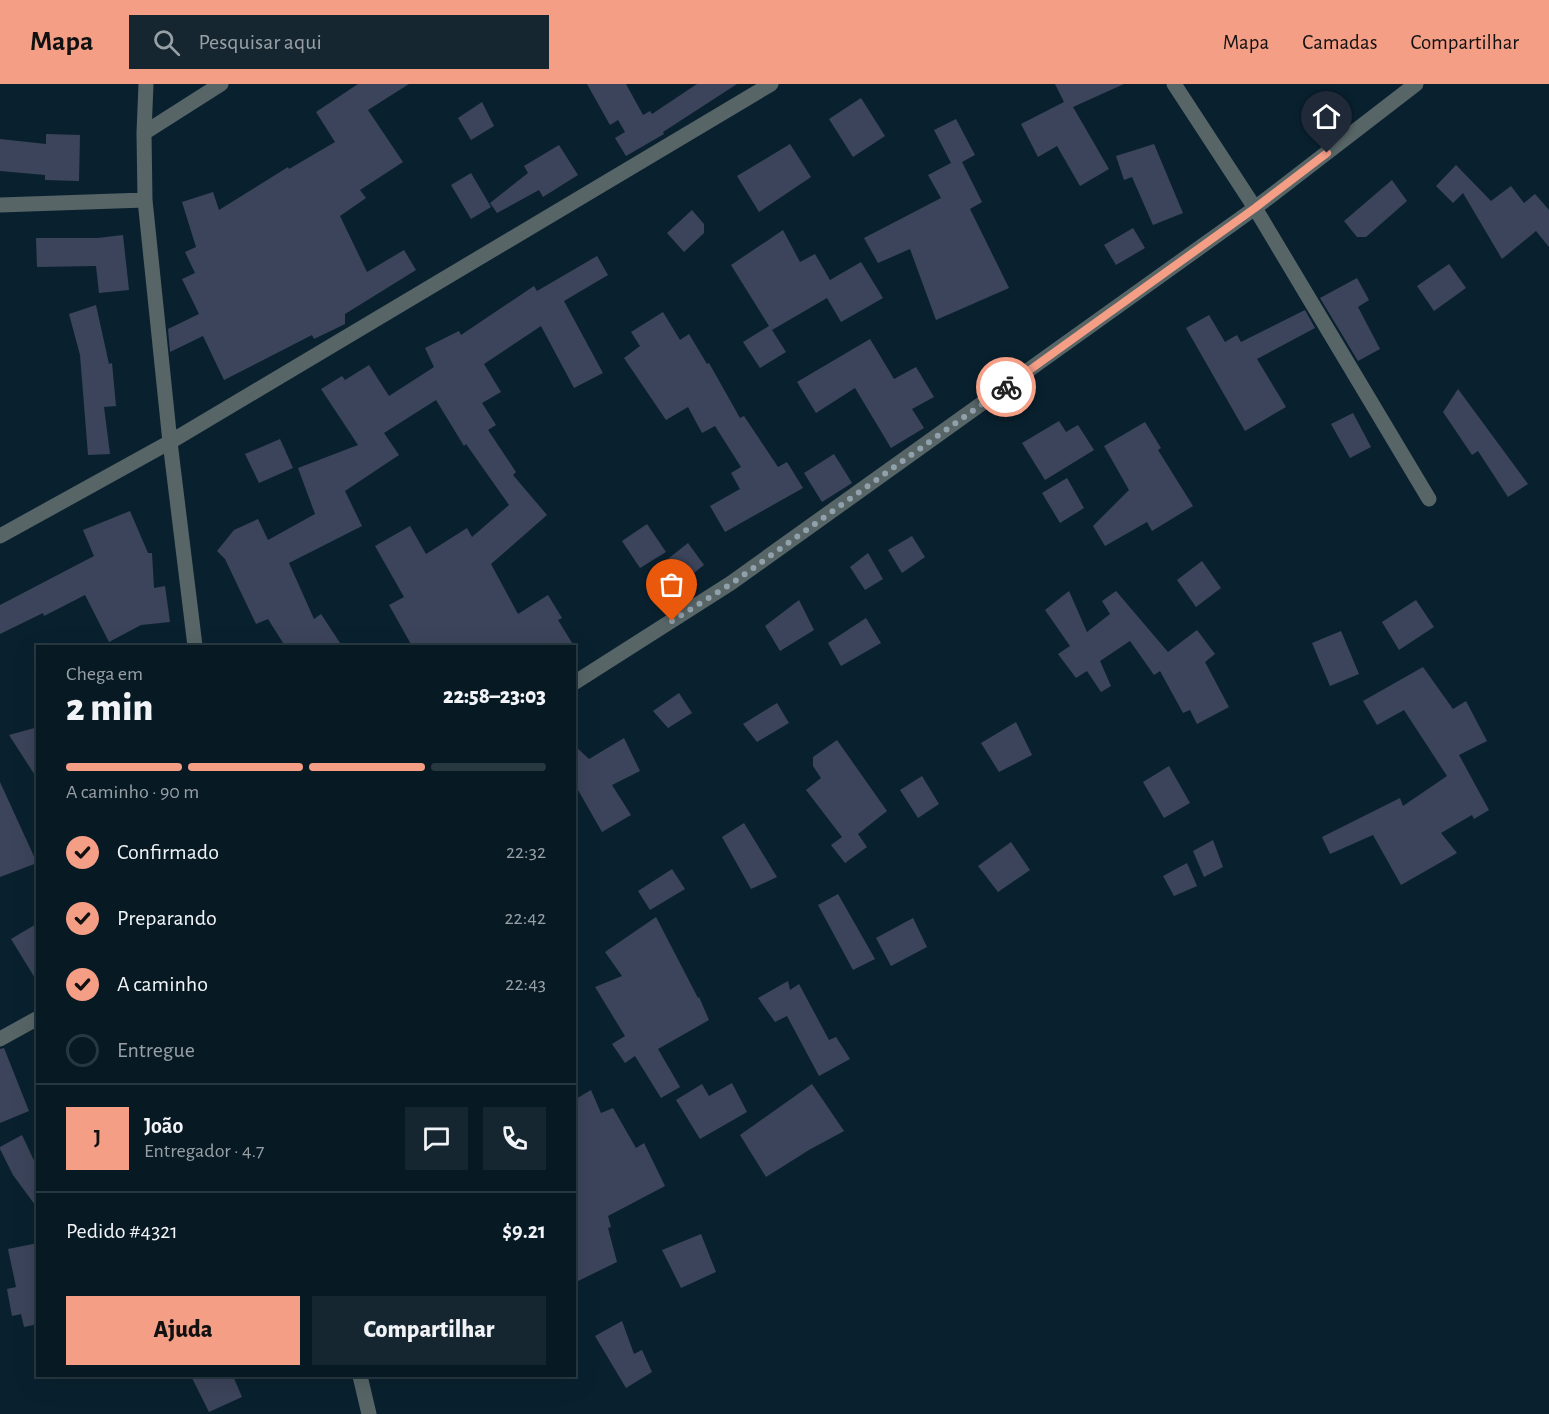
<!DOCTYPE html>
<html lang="pt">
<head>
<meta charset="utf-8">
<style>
	:root { --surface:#071923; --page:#152630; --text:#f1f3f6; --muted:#98a0a6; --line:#283841; --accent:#f49e86 }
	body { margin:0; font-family:"Alegreya Sans",sans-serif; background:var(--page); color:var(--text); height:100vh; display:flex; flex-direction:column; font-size:22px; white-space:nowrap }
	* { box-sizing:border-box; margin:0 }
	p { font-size:20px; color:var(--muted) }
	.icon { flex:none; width:33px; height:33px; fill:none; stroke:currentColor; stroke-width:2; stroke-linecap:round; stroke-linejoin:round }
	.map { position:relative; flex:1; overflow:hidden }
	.side { position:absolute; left:36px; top:561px; width:540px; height:732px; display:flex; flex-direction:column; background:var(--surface); border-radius:0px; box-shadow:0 6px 24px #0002,0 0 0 2px var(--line) }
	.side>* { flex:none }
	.pin { position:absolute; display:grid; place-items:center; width:51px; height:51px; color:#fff; margin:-62px -26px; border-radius:50% 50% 50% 0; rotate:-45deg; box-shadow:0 0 6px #0007 }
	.pin .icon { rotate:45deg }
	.courier { position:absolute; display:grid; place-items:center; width:60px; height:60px; margin:-30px; border:4px solid #f49e86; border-radius:50%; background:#fff; color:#222; box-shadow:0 2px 8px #0007 }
	.head em { font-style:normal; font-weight:800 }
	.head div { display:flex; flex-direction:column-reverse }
	.head { display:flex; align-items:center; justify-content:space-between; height:102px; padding:0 30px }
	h1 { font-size:39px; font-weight:800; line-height:45px }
	.bar { display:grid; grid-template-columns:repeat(4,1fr); gap:9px 6px; align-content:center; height:72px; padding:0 30px }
	.bar i { height:8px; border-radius:4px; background:var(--line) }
	.bar .current { background:var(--accent) }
	.bar p { grid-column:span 4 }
	.line { display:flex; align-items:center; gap:15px; padding:0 30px; border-top:2px solid var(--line) }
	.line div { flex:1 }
	.round { display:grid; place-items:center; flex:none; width:63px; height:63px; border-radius:0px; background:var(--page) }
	ol { padding:0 30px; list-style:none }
	li { display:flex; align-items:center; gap:18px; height:66px }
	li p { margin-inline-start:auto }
	li .icon { padding:6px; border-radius:50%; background:var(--accent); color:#111; stroke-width:4 }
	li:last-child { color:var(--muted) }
	li i { width:33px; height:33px; border:3px solid var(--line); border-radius:50% }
	.primary-button { display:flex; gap:12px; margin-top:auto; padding:12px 30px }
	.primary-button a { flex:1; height:69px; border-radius:0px; background:var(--accent); color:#111; font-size:24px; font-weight:800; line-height:69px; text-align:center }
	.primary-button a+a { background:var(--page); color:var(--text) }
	header { display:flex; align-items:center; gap:36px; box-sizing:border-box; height:84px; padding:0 30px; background:var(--accent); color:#111 }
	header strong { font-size:28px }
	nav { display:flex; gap:33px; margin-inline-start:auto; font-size:21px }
	.search { width:420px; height:54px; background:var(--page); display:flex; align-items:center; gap:15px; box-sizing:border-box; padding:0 21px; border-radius:0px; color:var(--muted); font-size:22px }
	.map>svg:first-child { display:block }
	.building { fill:#3c445b }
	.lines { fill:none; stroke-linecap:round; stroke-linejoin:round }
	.street { stroke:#576567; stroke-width:15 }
	.done { stroke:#90a1ac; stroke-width:6; stroke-dasharray:0 10.8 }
	.route { stroke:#f49e86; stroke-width:8 }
</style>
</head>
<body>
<header>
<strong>Mapa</strong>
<div class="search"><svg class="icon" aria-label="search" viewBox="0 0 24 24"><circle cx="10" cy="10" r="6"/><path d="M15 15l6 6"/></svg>Pesquisar aqui</div>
<nav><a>Mapa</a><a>Camadas</a><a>Compartilhar</a></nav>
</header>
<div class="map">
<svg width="1549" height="1330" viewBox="0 0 1549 1330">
	<rect width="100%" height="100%" fill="#09212f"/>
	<!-- building -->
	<path class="building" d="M358 0H409L368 26 403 78 360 106 366 114 340 132 367 188 404 166 416 186 345 230V240L314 255 312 251 224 296 203 252 170 268 168 245 199 230 182 195 195 189 185 168 196 163 182 118 213 108 219 126 288 83 289 85 335 58 316 28Z
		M587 0H626L643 31 650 27 652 30 697 0H737L663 48 664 50 626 72 615 54 625 48 618 36 610 41Z
		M1055 0H1124L1073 23 1109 85 1080 102 1057 62 1038 73 1021 40 1064 18Z
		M861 14 885 52 853 73 829 35Z
		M482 18 494 42 471 56 458 34Z
		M956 35 975 71 962 78 982 118 970 125 1009 204 936 236 910 165 878 179 864 154 941 114 928 91 951 79 934 46Z
		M46 50 80 51 79 97 45 96V91L0 87V55L46 60Z
		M790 60 811 93 759 128 737 92Z
		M1154 60 1183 129 1153 141 1132 93 1124 96 1116 72Z
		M559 61 578 91 543 113 539 106 497 129 490 119 528 89 524 82Z
		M1456 81 1491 117 1511 102 1524 119 1535 110 1549 126V163L1536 147 1502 175 1463 109 1453 119 1436 102Z
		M471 89 491 123 471 135 451 101Z
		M1392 96 1407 117 1366 153H1357L1344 137Z
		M692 126 704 140V149L684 168 667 149Z
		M1133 144 1145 164 1116 181 1104 161Z
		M783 146 800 178 815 170 830 196 861 178 883 214 841 238 827 214 772 246 786 268 760 284 743 258 769 242 731 181Z
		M123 151 129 206 99 209 96 182 37 183 36 154H98Z
		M597 172 608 191 564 217 603 289 574 304 541 242 484 280 501 308 482 319 496 341 488 346 516 388 513 391 547 431 491 480 518 530 548 511 562 534 558 536 574 562H412L389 521 404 513 375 462 410 442 426 470 467 444 472 453 509 421 466 360 464 362 436 316 384 349 399 371 345 407 362 442 289 479 314 535 321 530 342 562H285L268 535 256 540 225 475 217 467 234 446 258 435 268 456 315 430 298 384 358 361 321 305 342 292 345 296 369 281 389 312 434 283 425 264 459 247 461 251 534 202 537 207Z
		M1449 180 1466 204 1434 227 1417 202Z
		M1357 194 1369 216 1358 223 1380 265 1358 277 1320 214Z
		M96 221 109 280 112 279 116 322 104 323 110 370 88 371 80 271 69 230Z
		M1305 226 1315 244 1257 275 1286 323 1245 347 1186 244 1209 231 1225 258 1237 251 1241 258Z
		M663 228 680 256 689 250 707 280 709 279 740 334 744 332 778 383 787 378 803 404 725 448 710 422 740 405 731 389 741 383 715 342 702 349 688 323 666 336 624 274 640 262 631 248Z
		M870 255 894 295 916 283 934 313 912 325 924 344 891 364 855 304 816 329 797 298Z
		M1458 305 1528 400 1508 413 1478 367 1472 371 1443 328Z
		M1353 329 1371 363 1350 374 1331 340Z
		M1059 337 1066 348 1078 341 1094 366 1045 396 1022 359Z
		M1145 338 1161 364 1158 366 1193 422 1152 447 1147 438 1105 462 1093 442 1129 406 1104 362Z
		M280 355 293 384 259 399 245 370Z
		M834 370 852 399 822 418 804 389Z
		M1067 394 1084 424 1060 439 1042 409Z
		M130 427 148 469H152L154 504 165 502 170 538 141 541 109 558 85 511 44 532 43 529 0 550V521L94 472 83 446Z
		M647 440 666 468 640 484 622 457Z
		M912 452 925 473 902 489 888 466Z
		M688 459 704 481 676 503 659 482Z
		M868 469 883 495 865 506 850 483Z
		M1202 477 1221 504 1196 523 1177 496Z
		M1069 507 1087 548 1110 530 1102 517 1116 507 1168 568 1197 546 1215 570 1205 578 1229 623 1197 640 1190 626 1183 629 1160 587 1154 591 1130 557 1100 577 1111 602 1101 608 1087 587 1076 594 1058 570 1070 562 1045 526Z
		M799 516 814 546 780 567 765 542Z
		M1416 516 1434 543 1399 566 1382 538Z
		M866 534 881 559 841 582 828 559Z
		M1341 547 1359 590 1330 602 1312 559Z
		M1423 583 1453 625 1466 617 1487 657 1459 671 1489 726 1474 735 1472 731 1441 749 1457 769 1401 801 1373 751 1330 770 1322 753 1400 714 1403 722 1447 692 1404 626 1377 641 1363 617Z
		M679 609 692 629 668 644 653 627Z
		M777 619 789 639 757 658 743 640Z
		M1016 638 1032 671 999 688 981 659Z
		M38 643V696L9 651Z
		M624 654 640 687 612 701 631 731 602 748 574 699V661L589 675Z
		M837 656 887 727 858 750 867 763 845 779 831 761 842 753 806 706 821 694 813 682V673Z
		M1169 682 1190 719 1164 734 1143 698Z
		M922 692 939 720 918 734 900 706Z
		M0 698 37 779 0 793Z
		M744 739 777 793 751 805 722 753Z
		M1213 756 1223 783 1204 793 1193 767Z
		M1011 758 1030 786 998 808 978 782Z
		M1187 779 1197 802 1174 812 1163 792Z
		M672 785 685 805 650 826 638 807Z
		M838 810 875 875 853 886 818 821Z
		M656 833 698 914 699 913 709 936 658 965 680 1003 661 1014 635 972 625 979 612 960 625 952 595 903 622 892 605 868Z
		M913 834 927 863 891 882 876 854Z
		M38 839V899L11 855Z
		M788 897 790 906 799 900 829 956 836 953 850 975 819 992 787 932 775 938 758 914Z
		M4 964 29 1027 0 1039V965Z
		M732 999 747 1028 700 1055 676 1016 702 1000 709 1012Z
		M812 1000 844 1047 809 1066 766 1093 740 1051Z
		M591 1006 601 1029 613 1024 636 1064 644 1059 665 1102 608 1132 611 1143 608 1144 617 1178 574 1199V1016Z
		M22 1051 38 1085V1125L13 1091 0 1065V1063Z
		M701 1150 716 1188 681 1204 662 1166Z
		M38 1159V1183L34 1184 38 1200V1240L24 1243 21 1230 12 1232 7 1205 16 1203 8 1165Z
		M622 1237 634 1270 642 1266 652 1288 626 1304 595 1252Z
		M191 1292H233L242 1313 209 1328Z"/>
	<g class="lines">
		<!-- street -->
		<path class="street" d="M146 0 144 49 145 116 170 358 195 562
			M1174 0 1255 124 1429 415
			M144 49 221 0
			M0 121 145 116
			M0 452 170 358 771 0
			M574 599 731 499 1255 124 1416 0
			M0 955 38 934
			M360 1292 369 1330"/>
	</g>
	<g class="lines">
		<!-- done -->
		<path class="done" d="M672 537 731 500 1006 303"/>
		<!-- route -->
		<path class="route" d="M1006 303 1255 124 1327 69"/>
	</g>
</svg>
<div class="pin" style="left:672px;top:537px;background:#ea580c"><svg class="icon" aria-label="bag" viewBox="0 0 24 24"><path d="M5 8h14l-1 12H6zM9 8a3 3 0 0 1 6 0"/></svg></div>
<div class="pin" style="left:1327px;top:69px;background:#1f2937"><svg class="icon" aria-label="home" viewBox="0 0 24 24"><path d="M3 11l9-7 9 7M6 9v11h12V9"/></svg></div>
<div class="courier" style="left:1006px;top:303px"><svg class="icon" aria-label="bike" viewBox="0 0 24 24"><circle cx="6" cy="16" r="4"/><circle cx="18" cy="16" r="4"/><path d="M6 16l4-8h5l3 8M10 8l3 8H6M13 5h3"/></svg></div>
<section class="side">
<div class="head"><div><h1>2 min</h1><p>Chega em</p></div><em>22:58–23:03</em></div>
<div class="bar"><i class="current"></i><i class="current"></i><i class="current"></i><i></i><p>A caminho · 90 m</p></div>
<ol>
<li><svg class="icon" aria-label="check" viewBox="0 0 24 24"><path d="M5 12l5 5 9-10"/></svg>Confirmado<p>22:32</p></li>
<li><svg class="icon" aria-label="check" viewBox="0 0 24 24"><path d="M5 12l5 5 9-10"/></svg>Preparando<p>22:42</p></li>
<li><svg class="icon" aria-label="check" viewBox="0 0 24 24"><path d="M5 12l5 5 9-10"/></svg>A caminho<p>22:43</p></li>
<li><i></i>Entregue</li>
</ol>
<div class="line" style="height:108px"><b class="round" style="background:var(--accent);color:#111">J</b><div><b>João</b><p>Entregador · 4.7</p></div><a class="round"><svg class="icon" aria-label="chat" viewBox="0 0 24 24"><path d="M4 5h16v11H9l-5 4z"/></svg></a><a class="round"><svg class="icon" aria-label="phone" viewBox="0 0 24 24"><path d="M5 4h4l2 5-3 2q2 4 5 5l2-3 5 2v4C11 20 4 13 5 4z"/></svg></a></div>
<div class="line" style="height:78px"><div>Pedido #4321</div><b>$9.21</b></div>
<div class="primary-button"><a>Ajuda</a><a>Compartilhar</a></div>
</section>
</div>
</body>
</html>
